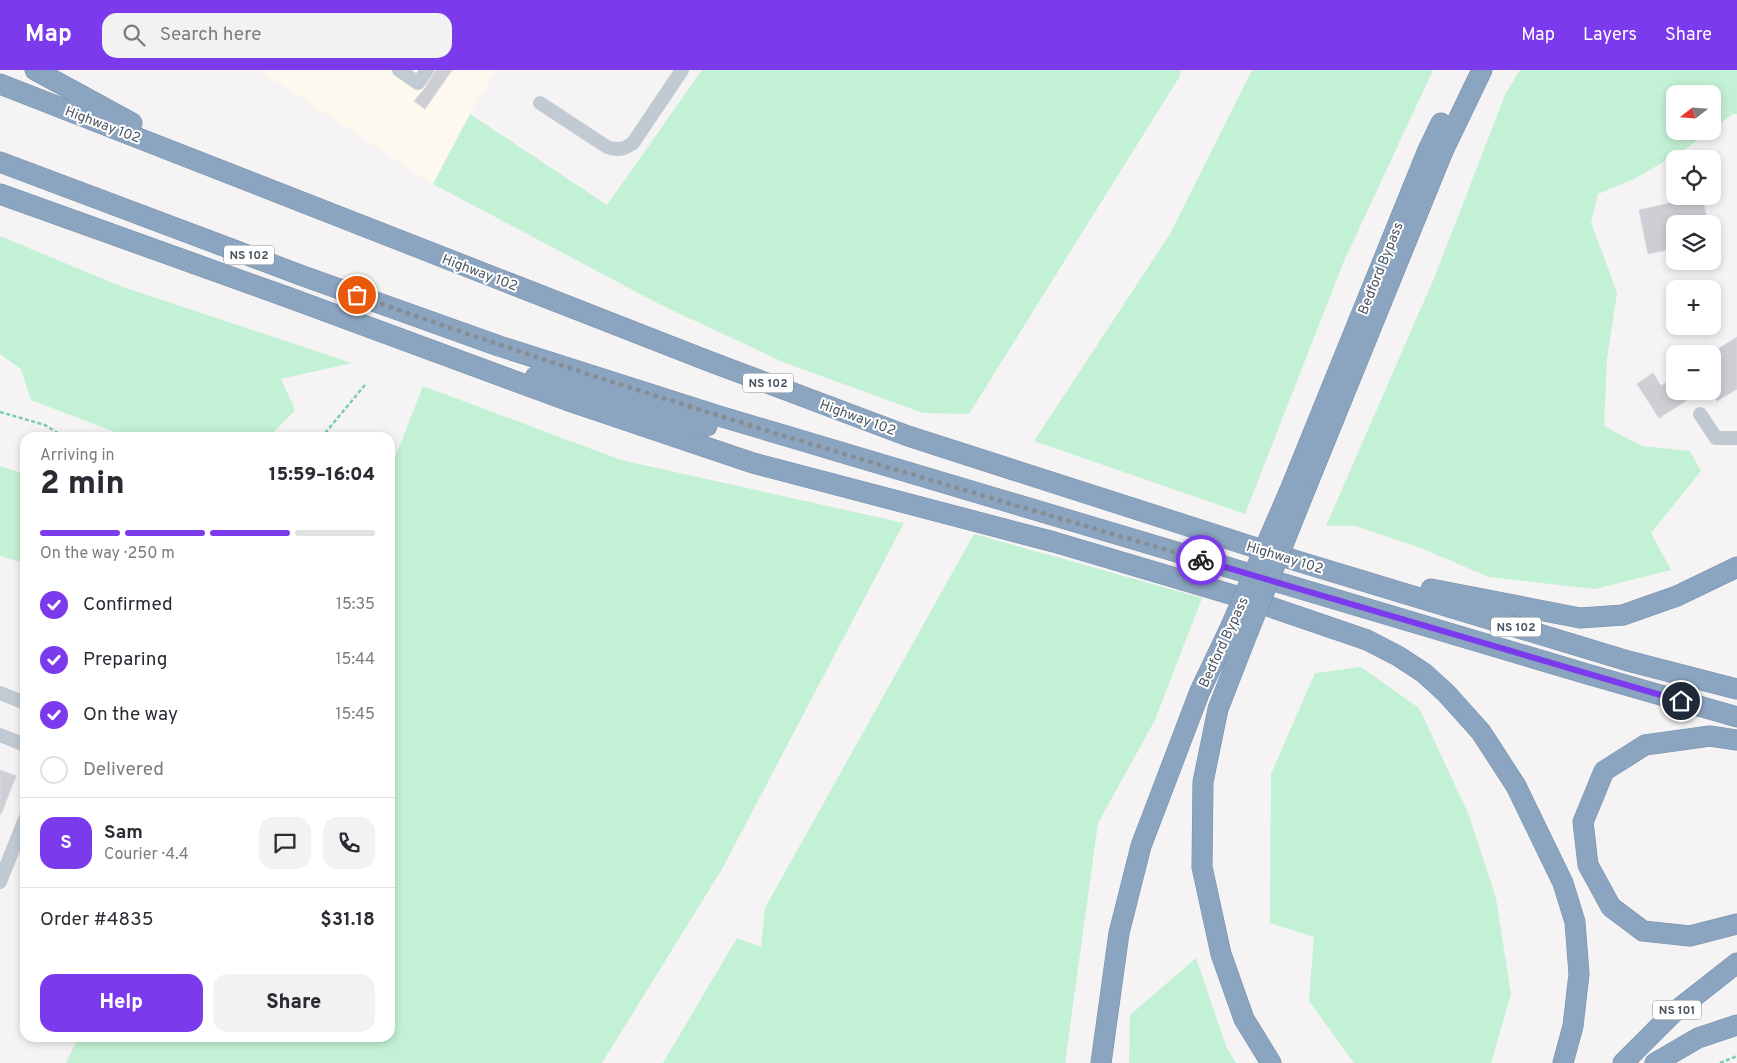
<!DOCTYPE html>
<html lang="en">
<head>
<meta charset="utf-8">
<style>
	:root { --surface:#fff; --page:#f2f2f3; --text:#2b2b33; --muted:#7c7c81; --line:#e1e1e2; --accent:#7c3aed }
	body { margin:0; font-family:Overpass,sans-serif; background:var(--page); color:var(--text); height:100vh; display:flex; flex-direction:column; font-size:19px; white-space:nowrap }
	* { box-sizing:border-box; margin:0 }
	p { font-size:16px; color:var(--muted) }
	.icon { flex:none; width:28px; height:28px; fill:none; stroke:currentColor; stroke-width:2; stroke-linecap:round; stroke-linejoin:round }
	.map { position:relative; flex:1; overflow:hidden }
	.panel { position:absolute; left:20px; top:362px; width:375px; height:610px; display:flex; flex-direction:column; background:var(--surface); border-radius:15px; box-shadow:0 2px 8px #0003 }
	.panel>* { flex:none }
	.needle { width:32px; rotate:253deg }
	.tools { position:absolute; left:1666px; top:15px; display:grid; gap:10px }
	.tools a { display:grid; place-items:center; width:55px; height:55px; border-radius:10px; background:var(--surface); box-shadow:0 2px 8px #0003; font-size:25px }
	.pin { position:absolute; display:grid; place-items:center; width:42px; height:42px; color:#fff; margin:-21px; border:2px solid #fff; border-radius:50%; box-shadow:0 1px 5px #0007 }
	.courier { position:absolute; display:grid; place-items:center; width:50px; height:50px; margin:-25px; border:4px solid #7c3aed; border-radius:50%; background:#fff; color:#222; box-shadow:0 1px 6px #0007 }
	.head em { font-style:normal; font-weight:800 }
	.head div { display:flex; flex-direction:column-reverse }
	.head { display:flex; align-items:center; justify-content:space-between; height:85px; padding:0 20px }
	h1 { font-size:32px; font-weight:800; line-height:38px }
	.bar { display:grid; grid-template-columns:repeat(4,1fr); gap:8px 5px; align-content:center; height:60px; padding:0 20px }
	.bar i { height:6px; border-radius:4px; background:var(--line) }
	.bar .on { background:var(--accent) }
	.bar p { grid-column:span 4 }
	.line { display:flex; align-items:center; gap:12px; padding:0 20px; border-top:1px solid var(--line) }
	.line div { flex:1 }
	.round { display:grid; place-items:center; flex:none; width:52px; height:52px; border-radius:15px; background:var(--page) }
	ol { padding:0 20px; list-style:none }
	li { display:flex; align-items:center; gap:15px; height:55px }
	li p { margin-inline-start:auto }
	li .icon { padding:5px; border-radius:50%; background:var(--accent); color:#fff; stroke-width:4 }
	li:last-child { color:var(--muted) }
	li i { width:28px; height:28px; border:2px solid var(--line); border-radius:50% }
	.cta { display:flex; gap:10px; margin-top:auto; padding:10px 20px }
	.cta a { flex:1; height:58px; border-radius:15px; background:var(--accent); color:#fff; font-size:20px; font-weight:800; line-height:58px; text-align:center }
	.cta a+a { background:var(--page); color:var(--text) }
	header { display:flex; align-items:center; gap:30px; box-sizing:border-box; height:70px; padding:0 25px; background:var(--accent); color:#fff }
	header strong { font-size:24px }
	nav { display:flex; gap:28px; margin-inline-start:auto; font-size:18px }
	.search { width:350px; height:45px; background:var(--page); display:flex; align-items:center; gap:12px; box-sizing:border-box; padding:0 18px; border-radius:15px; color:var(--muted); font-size:19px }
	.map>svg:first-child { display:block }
	.commercial { fill:#fdf9ef }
	.green { fill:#c3f1d5 }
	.building { fill:#cdcfd5; stroke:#d7d9de }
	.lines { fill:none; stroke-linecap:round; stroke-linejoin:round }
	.highway-casing { stroke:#7690ad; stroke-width:21 }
	.path { stroke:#7ad0a6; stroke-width:2.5; stroke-dasharray:4 2.5; stroke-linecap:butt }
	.minor { stroke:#c1cad2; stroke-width:14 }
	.highway { stroke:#8ba5c1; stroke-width:20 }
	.highway-bridge-casing { stroke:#7690ad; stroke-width:21; stroke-linecap:butt }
	.highway-bridge { stroke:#8ba5c1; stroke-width:20 }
	.done { stroke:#868d94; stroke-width:5; stroke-dasharray:0 9 }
	.route { stroke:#7c3aed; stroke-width:6 }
	.labels { text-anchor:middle; stroke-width:4; stroke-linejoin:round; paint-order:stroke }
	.shield { fill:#fff; stroke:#808990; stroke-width:1 }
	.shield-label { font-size:12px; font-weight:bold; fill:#4a5661 }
	.street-label { font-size:14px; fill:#4a5661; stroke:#fff }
</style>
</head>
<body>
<header>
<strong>Map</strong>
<div class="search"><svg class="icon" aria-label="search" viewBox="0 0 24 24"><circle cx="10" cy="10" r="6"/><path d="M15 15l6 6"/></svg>Search here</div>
<nav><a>Map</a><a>Layers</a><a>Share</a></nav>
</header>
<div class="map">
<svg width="1737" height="993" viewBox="0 0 1737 993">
	<rect width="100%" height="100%" fill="#f5f3f3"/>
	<!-- commercial -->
	<path class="commercial" d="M259 0H497L476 33 433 114Z"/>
	<!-- green -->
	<path class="green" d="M702 0H1181L1180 6 969 344 923 343 783 292 661 235 433 114 470 44 607 135Z
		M1252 0H1433L1344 191 1245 444 1034 371 1170 164Z
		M1520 0H1737V44H1733L1713 59 1712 24H1675V61H1710L1684 80 1636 108 1598 124 1591 152 1617 223 1607 289 1604 356 1642 376 1690 381 1701 401 1651 463 1671 500 1595 519 1489 507 1423 479 1356 456H1326L1435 206 1505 25Z
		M0 166 120 216 352 293 281 309 295 340 269 367H128L31 330 21 299 0 284Z
		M423 316 621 390 904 453 722 799 602 993H66L78 968H390V395L395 388Z
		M0 396 25 404V493L0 486Z
		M974 464 1202 528 1155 650 1098 753 1065 993H663L737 868 761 877 765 838Z
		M1361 597 1419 638 1468 743 1496 828 1511 924 1491 993H1354L1309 931 1314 867 1270 853 1271 704 1315 603Z
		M1196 888 1226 976 1236 993H1129L1130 945Z"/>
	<!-- building -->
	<path class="building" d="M436 0H452L425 39 414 31 425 18Z
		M1702 126 1708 154H1675V178L1648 184 1639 140Z
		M1737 267V319L1717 331 1712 323V284H1710Z
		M1653 303 1661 316 1675 307V321H1701L1659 348 1637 314Z
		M0 700 16 706 1 744H0Z"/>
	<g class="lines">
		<!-- highway casing -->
		<g class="highway-casing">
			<path id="highway" d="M35 0 132 53
				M0 14 711 292 908 366 1297 491 1628 591 1737 619
				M0 92 303 206 499 276 719 346 1587 604 1737 647
				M0 124 290 228 566 330 753 393 1054 472 1250 530 1367 570 1398 586 1424 603 1446 623 1481 662 1516 716 1563 813 1575 852 1579 904 1573 956 1563 993
				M535 307 707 356
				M1290 420 1428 80 1441 53
				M1303 425 1443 81 1482 0
				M1431 519 1580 548 1623 545 1677 526 1737 497
				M1248 562 1218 639 1203 712 1202 797 1221 884 1244 949 1271 993
				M1737 670 1710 666 1645 675 1604 701 1583 752 1588 795 1611 837 1643 861 1690 866 1737 854
				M1101 993 1119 863 1141 776 1200 621 1231 556
				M1623 993 1672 944 1737 893
				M1655 993 1698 968 1737 955"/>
		</g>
		<!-- path -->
		<path class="path" d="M0 342 45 355 66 368
			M321 368 365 315
			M1720 993 1737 986"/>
		<!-- minor -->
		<path class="minor" d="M399 0 418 13 427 0
			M540 33 607 77C618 81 624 79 633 73L682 0
			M1700 344 1716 368H1737
			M0 623 25 633
			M0 665 25 675
			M0 812 25 749"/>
		<!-- highway -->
		<use href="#highway" class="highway"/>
		<!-- highway-bridge casing -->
		<g class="highway-bridge-casing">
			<path id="highway-bridge" d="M1231 556 1290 420
				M1248 562 1303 425"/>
		</g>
		<!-- highway-bridge -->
		<use href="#highway-bridge" class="highway-bridge"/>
	</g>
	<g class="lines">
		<!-- done -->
		<path class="done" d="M357 225C634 325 918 406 1201 490"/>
		<!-- route -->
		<path class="route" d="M1201 490 1681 631"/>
	</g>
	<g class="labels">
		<!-- shield labels -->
		<g class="shield">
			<rect x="224" y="175.5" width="50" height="19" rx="4"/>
			<rect x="743" y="303.5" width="50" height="19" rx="4"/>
			<rect x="1491" y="547.5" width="50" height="19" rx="4"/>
			<rect x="1653" y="930.5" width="48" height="19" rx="4"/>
		</g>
		<g class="shield-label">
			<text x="249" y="189">NS 102</text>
			<text x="768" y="317">NS 102</text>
			<text x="1516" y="561">NS 102</text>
			<text x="1677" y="944">NS 101</text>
		</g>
		<!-- street labels -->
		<g class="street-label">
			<text transform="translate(103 54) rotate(21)" y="5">Highway 102</text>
			<text transform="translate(1380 198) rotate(-68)" y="5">Bedford Bypass</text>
			<text transform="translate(480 202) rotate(21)" y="5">Highway 102</text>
			<text transform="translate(858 347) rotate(20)" y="5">Highway 102</text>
			<text transform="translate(1285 487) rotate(17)" y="5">Highway 102</text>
			<text transform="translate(1223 572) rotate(-65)" y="5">Bedford Bypass</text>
		</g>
	</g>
</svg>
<div class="tools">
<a><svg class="needle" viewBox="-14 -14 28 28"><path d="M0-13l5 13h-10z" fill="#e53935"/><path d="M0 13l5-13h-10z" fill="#7c7c81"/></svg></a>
<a><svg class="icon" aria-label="locate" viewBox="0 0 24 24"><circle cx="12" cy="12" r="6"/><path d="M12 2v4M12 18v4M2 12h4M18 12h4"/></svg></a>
<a><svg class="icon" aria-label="layers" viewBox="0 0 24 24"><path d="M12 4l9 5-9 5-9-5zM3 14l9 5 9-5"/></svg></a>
<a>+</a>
<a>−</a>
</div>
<div class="pin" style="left:357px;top:225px;background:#ea580c"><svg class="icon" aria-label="bag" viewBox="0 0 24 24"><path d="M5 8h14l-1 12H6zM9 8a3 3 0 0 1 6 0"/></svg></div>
<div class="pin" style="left:1681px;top:631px;background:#1f2937"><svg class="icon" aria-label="home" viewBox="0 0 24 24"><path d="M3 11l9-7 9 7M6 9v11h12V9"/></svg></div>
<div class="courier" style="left:1201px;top:490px"><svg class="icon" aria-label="bike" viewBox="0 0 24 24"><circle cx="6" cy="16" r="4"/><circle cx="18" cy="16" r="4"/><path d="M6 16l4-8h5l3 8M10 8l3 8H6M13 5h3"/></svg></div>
<section class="panel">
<div class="head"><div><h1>2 min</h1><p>Arriving in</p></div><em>15:59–16:04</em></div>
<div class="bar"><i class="on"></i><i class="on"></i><i class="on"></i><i></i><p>On the way · 250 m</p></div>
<ol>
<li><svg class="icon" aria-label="check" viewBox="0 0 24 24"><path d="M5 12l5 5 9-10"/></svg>Confirmed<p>15:35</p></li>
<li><svg class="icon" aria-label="check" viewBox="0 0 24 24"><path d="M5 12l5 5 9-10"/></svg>Preparing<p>15:44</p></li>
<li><svg class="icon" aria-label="check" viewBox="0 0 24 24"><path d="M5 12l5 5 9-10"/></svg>On the way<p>15:45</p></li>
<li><i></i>Delivered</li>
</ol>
<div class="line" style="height:90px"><b class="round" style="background:var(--accent);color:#fff">S</b><div><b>Sam</b><p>Courier · 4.4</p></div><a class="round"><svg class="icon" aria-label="chat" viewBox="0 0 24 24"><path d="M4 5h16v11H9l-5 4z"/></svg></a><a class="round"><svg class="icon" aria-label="phone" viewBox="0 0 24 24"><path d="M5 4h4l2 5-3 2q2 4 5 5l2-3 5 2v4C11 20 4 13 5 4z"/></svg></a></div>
<div class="line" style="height:65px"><div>Order #4835</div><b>$31.18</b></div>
<div class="cta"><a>Help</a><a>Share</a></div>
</section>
</div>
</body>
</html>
